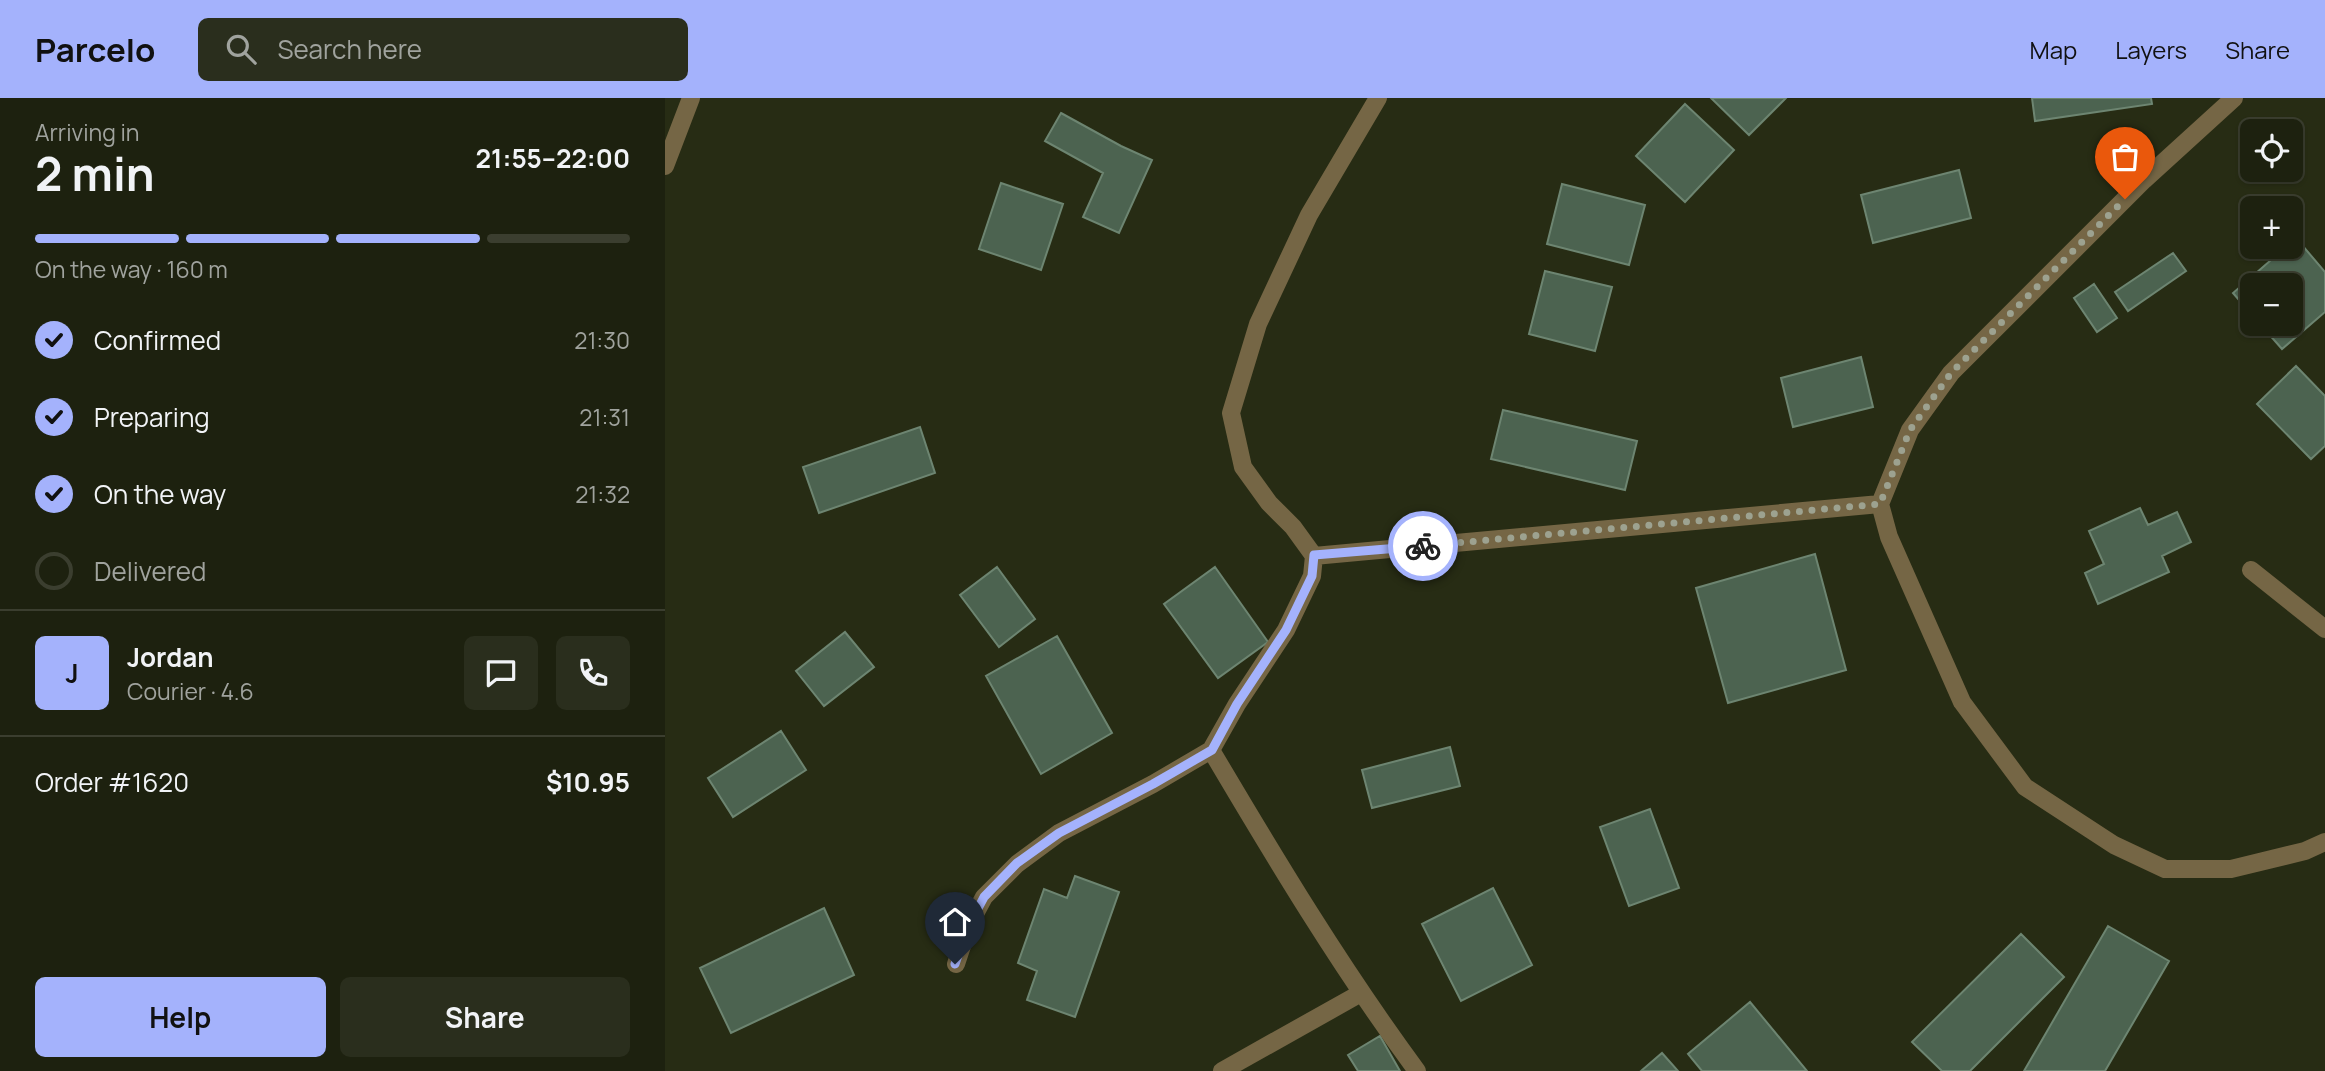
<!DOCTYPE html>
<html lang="en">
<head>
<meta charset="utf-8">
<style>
	:root { --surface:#1d210f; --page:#2a2e1d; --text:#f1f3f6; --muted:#a0a39e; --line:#3b3e2f; --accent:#a4b2fc }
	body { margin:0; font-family:Manrope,sans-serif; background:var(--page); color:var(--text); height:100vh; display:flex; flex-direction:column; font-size:26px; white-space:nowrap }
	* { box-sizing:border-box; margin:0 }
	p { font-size:23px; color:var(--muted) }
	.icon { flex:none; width:38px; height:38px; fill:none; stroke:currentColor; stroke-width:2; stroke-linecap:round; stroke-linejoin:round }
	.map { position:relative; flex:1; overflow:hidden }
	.sheet { display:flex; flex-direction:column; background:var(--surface); width:665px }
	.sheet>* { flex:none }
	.buttons { position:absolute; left:1575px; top:21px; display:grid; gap:14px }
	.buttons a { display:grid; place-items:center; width:63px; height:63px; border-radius:10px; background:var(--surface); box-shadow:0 2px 5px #0004,0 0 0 2px var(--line); font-size:35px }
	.pin { position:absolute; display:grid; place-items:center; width:60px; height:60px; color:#fff; margin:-72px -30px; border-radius:50% 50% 50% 0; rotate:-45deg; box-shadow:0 0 7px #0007 }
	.pin .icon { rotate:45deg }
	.courier { position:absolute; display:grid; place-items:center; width:70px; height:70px; margin:-35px; border:5px solid #a4b2fc; border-radius:50%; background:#fff; color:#222; box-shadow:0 2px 9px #0007 }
	.head em { font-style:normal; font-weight:700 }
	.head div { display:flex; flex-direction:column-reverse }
	.head { display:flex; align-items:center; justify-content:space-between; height:119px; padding:0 35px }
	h1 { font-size:46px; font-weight:700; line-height:52px }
	.bar { display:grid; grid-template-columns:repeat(4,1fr); gap:10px 7px; align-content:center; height:84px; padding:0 35px }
	.bar i { height:9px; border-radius:5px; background:var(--line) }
	.bar .current { background:var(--accent) }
	.bar p { grid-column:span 4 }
	.line { display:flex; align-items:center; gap:18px; padding:0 35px; border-top:2px solid var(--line) }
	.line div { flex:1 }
	.round { display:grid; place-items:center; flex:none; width:74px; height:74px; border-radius:10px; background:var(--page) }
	ol { padding:0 35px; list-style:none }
	li { display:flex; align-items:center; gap:21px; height:77px }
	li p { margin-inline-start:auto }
	li .icon { padding:7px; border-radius:50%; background:var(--accent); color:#111; stroke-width:4 }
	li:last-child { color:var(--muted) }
	li i { width:38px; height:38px; border:4px solid var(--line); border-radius:50% }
	.action { display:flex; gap:14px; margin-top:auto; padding:14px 35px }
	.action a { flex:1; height:80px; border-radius:10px; background:var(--accent); color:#111; font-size:28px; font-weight:700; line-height:80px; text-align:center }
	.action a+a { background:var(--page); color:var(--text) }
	header { display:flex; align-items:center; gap:42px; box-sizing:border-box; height:98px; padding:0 35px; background:var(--accent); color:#111 }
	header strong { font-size:33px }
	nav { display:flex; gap:38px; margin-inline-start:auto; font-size:24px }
	.search { width:490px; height:63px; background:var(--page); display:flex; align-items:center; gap:18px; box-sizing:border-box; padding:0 24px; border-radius:10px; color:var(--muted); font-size:26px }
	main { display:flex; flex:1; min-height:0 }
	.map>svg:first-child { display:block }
	.building { fill:#4c6350; stroke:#6d8571; stroke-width:2 }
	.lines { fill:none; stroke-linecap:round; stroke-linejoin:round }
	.minor { stroke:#756645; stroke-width:18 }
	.done { stroke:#9da290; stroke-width:7; stroke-dasharray:0 12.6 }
	.route { stroke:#a4b2fc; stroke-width:9 }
</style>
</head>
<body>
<header>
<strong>Parcelo</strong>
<div class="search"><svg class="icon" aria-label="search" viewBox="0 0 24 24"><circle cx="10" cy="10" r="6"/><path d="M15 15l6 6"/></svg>Search here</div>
<nav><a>Map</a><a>Layers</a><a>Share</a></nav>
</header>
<main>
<section class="sheet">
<div class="head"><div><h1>2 min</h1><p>Arriving in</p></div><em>21:55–22:00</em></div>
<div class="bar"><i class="current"></i><i class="current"></i><i class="current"></i><i></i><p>On the way · 160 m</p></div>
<ol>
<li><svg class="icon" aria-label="check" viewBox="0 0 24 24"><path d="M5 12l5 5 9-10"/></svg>Confirmed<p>21:30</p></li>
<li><svg class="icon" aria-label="check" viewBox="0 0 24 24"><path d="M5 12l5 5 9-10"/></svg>Preparing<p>21:31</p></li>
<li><svg class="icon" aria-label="check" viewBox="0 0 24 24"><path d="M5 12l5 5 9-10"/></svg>On the way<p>21:32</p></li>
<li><i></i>Delivered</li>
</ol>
<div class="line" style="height:126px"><b class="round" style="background:var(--accent);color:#111">J</b><div><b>Jordan</b><p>Courier · 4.6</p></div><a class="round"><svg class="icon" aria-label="chat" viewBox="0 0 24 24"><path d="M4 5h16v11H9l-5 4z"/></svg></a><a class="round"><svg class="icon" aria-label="phone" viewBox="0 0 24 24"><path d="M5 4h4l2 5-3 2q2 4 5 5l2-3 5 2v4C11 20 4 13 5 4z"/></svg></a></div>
<div class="line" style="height:91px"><div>Order #1620</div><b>$10.95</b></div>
<div class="action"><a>Help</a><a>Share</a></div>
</section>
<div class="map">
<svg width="1660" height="973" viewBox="0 0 1660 973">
	<rect width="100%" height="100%" fill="#272c14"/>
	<!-- building -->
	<path class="building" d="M1046 0H1121L1084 37Z
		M1367 0H1486L1487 6 1370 23Z
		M1020 6 1069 52 1020 104 971 58Z
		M396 15 456 48 487 62 454 135 418 119 438 75 380 43Z
		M1294 72 1306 120 1208 145 1196 97Z
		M336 85 398 106 376 172 314 151Z
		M897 86 980 107 964 167 882 146Z
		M1631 140 1660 174V214L1617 251 1595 226H1626V187H1587V217L1568 195 1621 149H1626V145Z
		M1508 155 1521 173 1463 213 1450 194Z
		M880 173 947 189 930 253 864 236Z
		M1429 186 1452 220 1432 234 1409 200Z
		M1196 259 1208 309 1128 329 1116 280Z
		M1631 268 1660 298V348L1646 361 1592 306Z
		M838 312 972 343 960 392 826 361Z
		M255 329 270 375 154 415 138 369Z
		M1475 410 1483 427 1512 414 1526 444 1497 458 1504 474 1433 506 1420 475 1439 466 1424 433Z
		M1150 456 1181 572 1063 605 1031 490Z
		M332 469 370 521 334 549 295 497Z
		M550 469 603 544 553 580 499 506Z
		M180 534 209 569 159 608 131 573Z
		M392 538 447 635 376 676 321 578Z
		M116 633 141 672 68 719 43 680Z
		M785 649 795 688 707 710 697 672Z
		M985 711 1014 790 964 808 935 729Z
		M410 778 454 794 410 919 362 902 372 873 353 865 379 791 402 800Z
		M828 790 867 867 796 903 757 826Z
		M159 810 189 877 66 935 35 870Z
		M1443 828 1504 863 1440 973H1359Z
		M1356 836 1399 879 1305 973H1277L1247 944Z
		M1085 904 1142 973H1037L1023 956Z
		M715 938 735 973H693L683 957Z
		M997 955 1013 973H976Z"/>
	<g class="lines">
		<!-- minor -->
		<path class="minor" d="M1569 0 1479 82 1286 275 1245 332 1215 406 1224 439 1297 604 1360 689 1449 747 1500 771H1566L1640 753 1660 744
			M0 68 26 0
			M649 458 1215 406
			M1586 472 1660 531
			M546 652C611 762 676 870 752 973
			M291 866 304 827 319 799 352 766 394 735 488 686 546 652 572 606 621 532 647 478 649 458 628 429 604 405 578 369 566 315 593 226 644 117 713 0
			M557 973 696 895"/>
	</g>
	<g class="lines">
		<!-- done -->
		<path class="done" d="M758 448 1215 406 1245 332 1286 275 1460 101"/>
		<!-- route -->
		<path class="route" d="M290 866 304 827 319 799 352 765 394 735 488 686 547 652 572 606 621 532 647 478 649 457 758 448"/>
	</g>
</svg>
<div class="buttons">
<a><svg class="icon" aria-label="locate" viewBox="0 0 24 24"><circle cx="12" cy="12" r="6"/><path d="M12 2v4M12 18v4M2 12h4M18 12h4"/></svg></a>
<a>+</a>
<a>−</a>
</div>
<div class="pin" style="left:1460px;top:101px;background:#ea580c"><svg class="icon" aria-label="bag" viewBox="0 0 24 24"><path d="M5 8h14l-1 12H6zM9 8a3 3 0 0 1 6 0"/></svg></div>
<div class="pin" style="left:290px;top:866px;background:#1f2937"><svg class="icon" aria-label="home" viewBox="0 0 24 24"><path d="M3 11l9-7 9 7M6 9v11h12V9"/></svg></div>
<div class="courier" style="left:758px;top:448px"><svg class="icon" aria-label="bike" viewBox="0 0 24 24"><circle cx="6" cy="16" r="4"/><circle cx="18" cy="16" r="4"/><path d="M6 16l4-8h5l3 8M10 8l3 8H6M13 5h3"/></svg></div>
</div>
</main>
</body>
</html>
